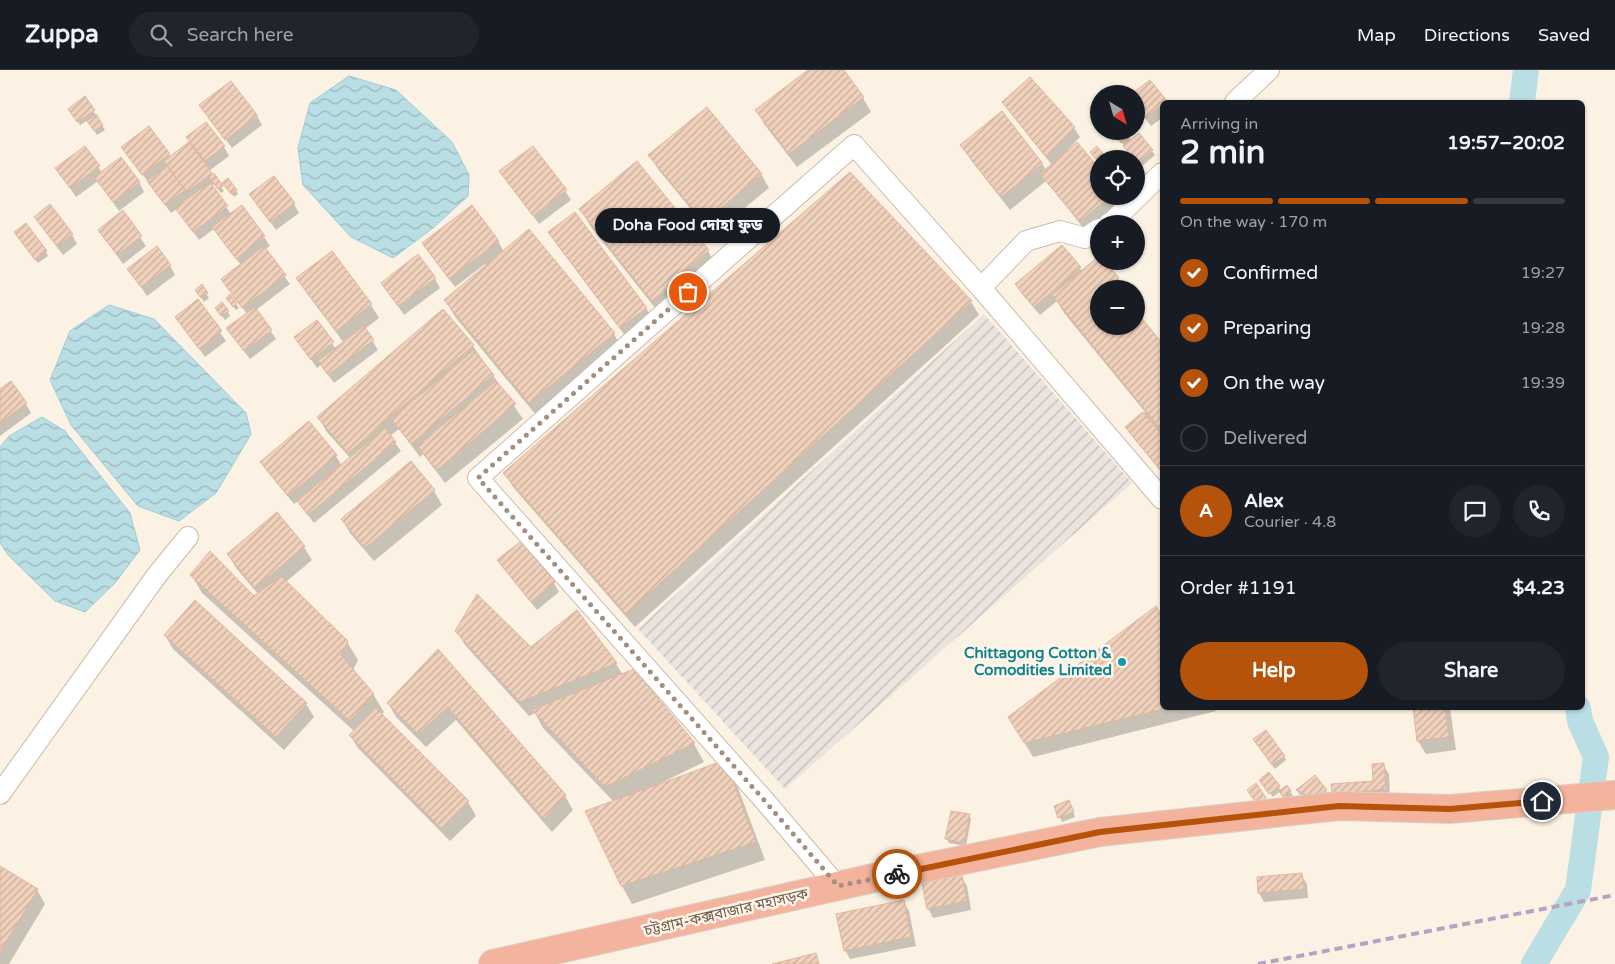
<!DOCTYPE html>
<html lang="en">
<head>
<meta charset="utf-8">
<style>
	:root { --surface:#171b24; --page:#20242c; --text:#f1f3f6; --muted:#9ea1a6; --line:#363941; --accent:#b45309 }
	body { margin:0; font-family:"Varela Round","Noto Sans Bengali",sans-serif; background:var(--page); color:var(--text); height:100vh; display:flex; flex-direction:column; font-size:19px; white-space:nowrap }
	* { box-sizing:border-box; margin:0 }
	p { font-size:16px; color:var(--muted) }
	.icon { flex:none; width:28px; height:28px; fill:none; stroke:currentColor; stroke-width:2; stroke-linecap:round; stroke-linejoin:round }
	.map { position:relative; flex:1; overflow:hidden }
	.drawer { position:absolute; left:1160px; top:30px; width:425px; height:610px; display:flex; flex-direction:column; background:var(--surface); border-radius:8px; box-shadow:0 1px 4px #0004 }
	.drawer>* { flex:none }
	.needle { width:32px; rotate:143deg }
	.fabs { position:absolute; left:1090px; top:15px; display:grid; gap:10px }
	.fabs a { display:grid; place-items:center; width:55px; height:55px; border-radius:50%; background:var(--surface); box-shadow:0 1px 4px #0004; font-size:25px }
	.pin { position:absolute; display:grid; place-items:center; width:42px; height:42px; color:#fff; margin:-21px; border:2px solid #fff; border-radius:50%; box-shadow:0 1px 5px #0007 }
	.courier { position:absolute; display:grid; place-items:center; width:50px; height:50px; margin:-25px; border:4px solid #b45309; border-radius:50%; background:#fff; color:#222; box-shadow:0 1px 6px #0007 }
	.bubble { position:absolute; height:35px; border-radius:18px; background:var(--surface); box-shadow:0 1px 4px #0004; font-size:16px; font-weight:800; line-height:35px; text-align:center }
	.head em { font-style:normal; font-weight:800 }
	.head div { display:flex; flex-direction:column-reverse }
	.head { display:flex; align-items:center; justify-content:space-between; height:85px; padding:0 20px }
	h1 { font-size:32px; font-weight:800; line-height:38px }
	.bar { display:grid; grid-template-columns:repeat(4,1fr); gap:8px 5px; align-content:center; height:60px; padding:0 20px }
	.bar i { height:6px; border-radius:4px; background:var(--line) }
	.bar .selected { background:var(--accent) }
	.bar p { grid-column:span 4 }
	.line { display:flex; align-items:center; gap:12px; padding:0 20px; border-top:1px solid var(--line) }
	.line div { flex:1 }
	.round { display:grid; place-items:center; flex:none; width:52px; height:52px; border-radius:26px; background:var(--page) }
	ol { padding:0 20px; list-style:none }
	li { display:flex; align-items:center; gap:15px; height:55px }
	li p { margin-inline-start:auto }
	li .icon { padding:5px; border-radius:50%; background:var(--accent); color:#fff; stroke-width:4 }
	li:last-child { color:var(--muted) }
	li i { width:28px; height:28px; border:2px solid var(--line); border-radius:50% }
	.action { display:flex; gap:10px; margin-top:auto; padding:10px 20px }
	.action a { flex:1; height:58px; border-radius:30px; background:var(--accent); color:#fff; font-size:20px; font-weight:800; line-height:58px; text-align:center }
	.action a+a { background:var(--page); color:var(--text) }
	header { display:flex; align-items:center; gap:30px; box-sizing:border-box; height:70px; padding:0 25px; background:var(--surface); border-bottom:1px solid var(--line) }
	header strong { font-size:24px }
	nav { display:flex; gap:28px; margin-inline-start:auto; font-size:18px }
	.search { width:350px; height:45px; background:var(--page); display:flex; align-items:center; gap:12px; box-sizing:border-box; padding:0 18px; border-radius:28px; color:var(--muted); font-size:19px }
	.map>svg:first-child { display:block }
	.industrial { fill:url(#industrial-furrows) }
	.water { fill:url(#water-waves); stroke:#9fcdd6 }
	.shadow { fill:#0003 }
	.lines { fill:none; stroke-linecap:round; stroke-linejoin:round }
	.canal { stroke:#b9dee4; stroke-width:26 }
	.building { fill:url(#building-hatch); stroke:#e2b79d }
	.street-casing { stroke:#cdbaab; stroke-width:22 }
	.highway-casing { stroke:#d8d1cc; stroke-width:30 }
	.street { stroke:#fff; stroke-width:20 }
	.highway { stroke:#f4b39c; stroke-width:28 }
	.rail { stroke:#b5a3c4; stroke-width:4; stroke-dasharray:8 5; stroke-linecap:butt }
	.done { stroke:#a38f80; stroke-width:5; stroke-dasharray:0 9 }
	.route { stroke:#b45309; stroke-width:6 }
	.culture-dot { fill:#0f9aa8; stroke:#fef6ea; stroke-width:2 }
	.labels { text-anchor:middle; stroke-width:5; stroke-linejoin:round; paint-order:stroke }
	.culture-label { font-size:15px; font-weight:bold; fill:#0d838f; stroke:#fef6ea; text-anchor:end }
	.street-label { font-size:15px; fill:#73594a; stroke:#fef6ea }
</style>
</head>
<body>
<header>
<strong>Zuppa</strong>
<div class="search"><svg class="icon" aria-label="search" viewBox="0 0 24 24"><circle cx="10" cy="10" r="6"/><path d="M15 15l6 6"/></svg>Search here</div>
<nav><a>Map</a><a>Directions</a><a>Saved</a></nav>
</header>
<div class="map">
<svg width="1615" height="894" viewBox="0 0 1615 894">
	<defs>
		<pattern id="industrial-furrows" width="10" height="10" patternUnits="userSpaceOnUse" patternTransform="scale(1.25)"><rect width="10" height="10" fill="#ebe4de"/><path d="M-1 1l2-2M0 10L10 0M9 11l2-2" fill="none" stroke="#c3bcb6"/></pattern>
		<pattern id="water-waves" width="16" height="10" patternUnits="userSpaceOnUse" patternTransform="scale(1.25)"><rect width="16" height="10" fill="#b9dee4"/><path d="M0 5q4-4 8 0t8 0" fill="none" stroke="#9bb7bb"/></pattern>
		<pattern id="building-hatch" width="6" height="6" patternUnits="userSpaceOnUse" patternTransform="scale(1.25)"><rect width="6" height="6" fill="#f0d1bc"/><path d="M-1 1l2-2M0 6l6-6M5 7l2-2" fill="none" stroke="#c7ad9b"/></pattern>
	</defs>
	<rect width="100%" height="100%" fill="#fbf2e4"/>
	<!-- industrial -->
	<path class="industrial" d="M984 244 1132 413 785 719 638 559Z"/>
	<!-- water -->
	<path class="water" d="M349 6 396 20 452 72 469 105 468 126 433 158 393 188 351 167 303 115 298 78 310 33Z
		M109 235 154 249 246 343 251 364 216 423 179 451 138 436 71 355 50 310 70 261Z
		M42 347 65 361 130 443 140 480 115 513 85 542 55 531 8 485 0 473V377L9 366Z"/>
	<!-- shadow -->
	<path class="shadow" d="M810 0H842L863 28 871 42 797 97 764 54 757 40Z
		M1030 9 1074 58 1080 67 1068 79 1099 126H1120L1125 134 1089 165 1046 111 1010 140 970 89 962 75 1042 94 1046 100 1052 95 1009 41 1004 32Z
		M1150 11 1166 32H1162V48L1151 56 1136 37Z
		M201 35 257 46 262 55 232 78Z
		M93 41 105 60 97 65 88 50 80 55 72 43Z
		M1115 65 1129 67 1131 71 1139 65 1155 85 1141 97 1136 89Z
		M191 72 224 77 229 86 209 101 224 121 221 123 214 114 211 116 231 144 241 136 264 167 270 176 265 179 290 214 256 240 276 269 250 289 233 267 247 244 222 209 241 195 214 159 199 170 177 139 171 143 123 78 169 84 171 87Z
		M85 78 102 103 139 112 144 122 119 141 98 111 76 127 57 99Z
		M650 86 761 104 769 118 712 165 658 99Z
		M501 102 565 121 571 130 539 154Z
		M226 117 236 120 238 124 234 127Z
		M251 125 294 134 299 143 276 160Z
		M580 139 708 181 718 199 663 248 591 157Z
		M123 142 146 176 123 194 99 160Z
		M41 156 72 165 77 174 63 185Z
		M529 161 614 264 624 282 541 351 456 248 445 230 487 196 485 194 455 217 423 174 498 171 504 182Z
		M550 162 646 238 654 252 629 271 558 176Z
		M18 167 46 182 48 186 38 193Z
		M332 183 371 235 379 248 365 259 378 280 334 313 321 295 317 298 296 268 317 252 336 279 344 273 306 222 298 208Z
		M1099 191 1118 208 1124 219H1099V256H1136V243L1162 275V403L1132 366 1127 357 1145 342 1064 243 1057 231 1040 245 1022 224 1016 215 1080 198 1082 202Z
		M170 195 175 205 147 226 129 199Z
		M435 209 440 218 404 245 382 213Z
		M201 216 209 228 204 232 199 224Z
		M230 226 239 238 236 240 230 232Z
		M198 231 226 271 205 287 176 247Z
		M971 232 979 245 635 557 513 417 505 403Z
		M219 242H228L230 246 225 250Z
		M473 276 523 349 445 413 423 384 420 387 399 359 390 366 401 381 314 453 298 431 294 434 267 401 262 392 309 353 336 386 342 396 351 389 326 361 319 347Z
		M0 317 2 320 26 334 31 343 0 366Z
		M410 393 434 421 442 435 374 491 350 463 342 449Z
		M304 477 312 490 286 512 347 572 358 590 353 600 373 624 384 642 381 645 468 732 476 746 450 771 358 678 350 665 354 661 202 523 192 506 254 527 258 524 236 498 228 484Z
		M499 490 554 513 559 522 537 540 504 499Z
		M195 532 306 634 314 647 284 680 173 579 165 565Z
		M1156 537 1162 549V638H1215L1216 641 1033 687 1009 647Z
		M577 542 616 594 623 605 634 601 694 674 704 692 661 713 662 715 725 692 735 710 765 790 632 834 622 816 614 732 543 658 535 643 529 646 465 575 457 561 531 579Z
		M438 581 565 726 573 740 552 762 456 650 426 677 396 647 388 633Z
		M1414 638H1450L1456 680 1426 684 1418 671Z
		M1257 674 1284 686 1286 690 1275 699Z
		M1383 695 1389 704 1390 728 1333 724 1374 712Z
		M1263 714 1279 717 1281 721 1287 717 1293 726 1287 730 1281 721 1273 727Z
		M1297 720 1326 721 1328 725 1315 732 1299 724Z
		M1071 736 1075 747 1062 752 1056 737Z
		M969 745 971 749 966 776 949 773 947 769Z
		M0 797 37 820 45 834 9 894H0Z
		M1301 805 1307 814 1308 828 1264 832 1259 823 1258 808Z
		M961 806 967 816 971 840 933 848 928 838Z
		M903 831 909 841 916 876 850 889 845 880Z"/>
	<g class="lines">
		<!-- canal -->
		<path class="canal" d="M1522 32 1526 0
			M1534 894 1578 820 1596 687 1580 651 1578 638"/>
	</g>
	<!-- building -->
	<path class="building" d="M808 0H844L864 27 789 84 755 40Z
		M1030 7 1075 57 1046 87 1002 32Z
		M1150 10 1167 31 1162 32V35L1145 48 1136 37V24H1131Z
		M231 11 258 46 225 70 199 35Z
		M85 26 95 40 77 52 68 39Z
		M707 37 762 104 704 152 648 85Z
		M1002 41 1043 94 1001 127 960 75Z
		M96 44 103 55 94 61 87 51Z
		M206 52 225 76 205 91 186 67Z
		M149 56 170 84 142 105 121 77Z
		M1112 61H1126L1130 66 1121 73Z
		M1139 63 1153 80 1138 94 1136 89H1134L1123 76Z
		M189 72 212 103 187 122 164 91Z
		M1077 72 1099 98V126H1110L1080 152 1040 104Z
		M85 76 100 96 70 118 55 98Z
		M533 76 567 120 533 146 499 101Z
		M1097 76 1107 88 1115 81 1121 89H1099V93L1090 82Z
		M121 87 140 112 113 132 94 107Z
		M637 91 709 180 652 231 579 139Z
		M167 96 185 120 165 135 147 111Z
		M850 102 972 231 626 544 503 403Z
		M214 103 223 116 218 119 209 107Z
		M274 106 295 133 270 152 249 124Z
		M228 108 237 120 231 124 222 113Z
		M210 112 228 136 193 162 175 138Z
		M50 134 73 164 57 176 34 147Z
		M242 135 265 166 236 189 212 157Z
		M472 135 499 171 449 209 422 173Z
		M123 140 142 166 117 185 98 160Z
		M575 142 647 238 620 258 548 162Z
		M26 153 47 181 35 190 14 162Z
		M529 159 615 263 529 333 444 230Z
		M1062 175 1081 197 1034 237 1015 214Z
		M157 176 171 195 141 217 127 199Z
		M264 176 286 205 242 238 221 209Z
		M332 181 372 234 336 261 296 208Z
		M418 184 436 208 398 236 381 213Z
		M1099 186V191H1106L1119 208 1113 212 1118 219H1099V256H1136V241L1162 273V361L1052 225Z
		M202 214 208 223 201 228 195 220Z
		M230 224 237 233 233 237 226 228Z
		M198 229 222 261 199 279 175 247Z
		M222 232 229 241 221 246 215 238Z
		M255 237 272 260 244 281 226 258Z
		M443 239 474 275 348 383 317 347Z
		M317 250 334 272 311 290 294 267Z
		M364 256 374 270 328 305 318 291Z
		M474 280 494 305 411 374 391 349Z
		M11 311 27 333 0 353V319Z
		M496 311 516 334 437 400 417 376Z
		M1143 342 1162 365V402L1125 357Z
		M309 351 337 385 288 426 260 392Z
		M385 358 396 372 308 445 297 431Z
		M411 391 435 420 365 478 341 449Z
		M277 442 305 476 255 518 227 484Z
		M521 471 555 512 531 532 497 490Z
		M210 481 254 526 281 506 348 571 341 585 374 624 350 651 190 505Z
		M477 524 531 577 577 540 617 593 520 632 455 561Z
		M195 530 307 633 276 667 164 565Z
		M1156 536 1162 546V638H1167L1024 673 1008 647Z
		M438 579 566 725 544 749 448 637 418 664 387 633Z
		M634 599 695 673 605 717 532 640Z
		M376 638 469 731 441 758 349 665Z
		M1413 638H1445L1449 667 1417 671Z
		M1266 660 1285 686 1272 695 1253 669Z
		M725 690 756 772 621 816 585 741Z
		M1384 693 1386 719 1332 724 1331 714 1373 711 1372 694Z
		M1269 702 1280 716 1269 724 1259 710Z
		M1315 705 1327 720 1312 728 1296 720Z
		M1256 713 1266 728 1257 734 1247 720Z
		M1287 715 1291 721 1283 727 1279 721Z
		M1069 730 1074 742 1058 748 1054 736Z
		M951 741 970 744 964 773 945 769Z
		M0 796 38 819 0 882Z
		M1302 803 1304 819 1258 823 1257 807Z
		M962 805 967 831 927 839 922 813Z
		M904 830 911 867 844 881 836 844Z
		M816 883 819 894H772Z"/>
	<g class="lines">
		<!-- street casing -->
		<g class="street-casing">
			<path id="street" d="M1235 32 1269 0
				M1108 154 1114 150 1162 103
				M1099 159 1085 168 1060 161 1026 171 981 218 1162 429
				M0 724 157 505 188 467
				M838 817 764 730 478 408 854 75 981 218"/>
		</g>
		<!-- highway casing -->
		<g class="highway-casing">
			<path id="highway" d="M493 894 869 809 1100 762 1339 736 1450 739 1615 725"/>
		</g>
		<!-- street -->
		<use href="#street" class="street"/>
		<!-- highway -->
		<use href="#highway" class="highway"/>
		<!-- rail -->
		<path class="rail" d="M1258 894 1615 825"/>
	</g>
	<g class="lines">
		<!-- done -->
		<path class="done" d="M688 222 478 408 764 730 838 816 897 804"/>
		<!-- route -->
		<path class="route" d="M897 804 1100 762 1118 760 1339 736 1450 739 1542 731"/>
	</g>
	<!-- markers -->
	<circle class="culture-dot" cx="1122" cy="592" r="5"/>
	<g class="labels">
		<!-- culture labels -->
		<g class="culture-label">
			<text x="1112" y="588">Chittagong Cotton &amp;<tspan x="1112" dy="17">Comodities Limited</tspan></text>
		</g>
		<!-- street labels -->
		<g class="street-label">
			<text transform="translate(726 842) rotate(-13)" y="5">চট্টগ্রাম-কক্সবাজার মহাসড়ক</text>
		</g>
	</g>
</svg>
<div class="fabs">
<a><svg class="needle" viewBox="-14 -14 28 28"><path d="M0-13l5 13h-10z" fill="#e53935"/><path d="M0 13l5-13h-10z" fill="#9ea1a6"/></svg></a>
<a><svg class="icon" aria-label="locate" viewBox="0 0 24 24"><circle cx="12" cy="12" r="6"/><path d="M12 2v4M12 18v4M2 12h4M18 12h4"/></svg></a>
<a>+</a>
<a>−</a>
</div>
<div class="pin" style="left:688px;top:222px;background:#ea580c"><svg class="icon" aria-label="bag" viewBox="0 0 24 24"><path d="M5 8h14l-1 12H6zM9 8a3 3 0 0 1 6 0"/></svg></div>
<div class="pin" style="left:1542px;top:731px;background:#1f2937"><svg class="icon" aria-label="home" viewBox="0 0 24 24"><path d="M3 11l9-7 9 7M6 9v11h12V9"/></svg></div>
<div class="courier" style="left:897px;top:804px"><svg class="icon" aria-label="bike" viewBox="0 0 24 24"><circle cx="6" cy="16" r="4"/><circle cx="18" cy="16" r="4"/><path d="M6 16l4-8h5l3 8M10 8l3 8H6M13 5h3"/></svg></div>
<div class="bubble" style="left:595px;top:138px;width:185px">Doha Food দোহা ফুড</div>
<section class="drawer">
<div class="head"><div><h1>2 min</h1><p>Arriving in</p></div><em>19:57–20:02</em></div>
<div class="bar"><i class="selected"></i><i class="selected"></i><i class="selected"></i><i></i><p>On the way · 170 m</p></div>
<ol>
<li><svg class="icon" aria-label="check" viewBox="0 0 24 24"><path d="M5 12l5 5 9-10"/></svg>Confirmed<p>19:27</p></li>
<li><svg class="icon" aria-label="check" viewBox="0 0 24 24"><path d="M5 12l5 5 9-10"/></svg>Preparing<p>19:28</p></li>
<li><svg class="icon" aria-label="check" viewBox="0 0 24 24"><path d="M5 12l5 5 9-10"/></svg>On the way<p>19:39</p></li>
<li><i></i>Delivered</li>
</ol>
<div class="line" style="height:90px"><b class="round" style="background:var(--accent);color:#fff">A</b><div><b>Alex</b><p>Courier · 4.8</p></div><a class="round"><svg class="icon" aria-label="chat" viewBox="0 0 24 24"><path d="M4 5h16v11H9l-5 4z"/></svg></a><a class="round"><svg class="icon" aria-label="phone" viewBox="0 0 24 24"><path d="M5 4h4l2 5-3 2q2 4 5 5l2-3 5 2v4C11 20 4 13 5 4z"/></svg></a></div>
<div class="line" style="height:65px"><div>Order #1191</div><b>$4.23</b></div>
<div class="action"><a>Help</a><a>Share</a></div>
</section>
</div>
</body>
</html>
